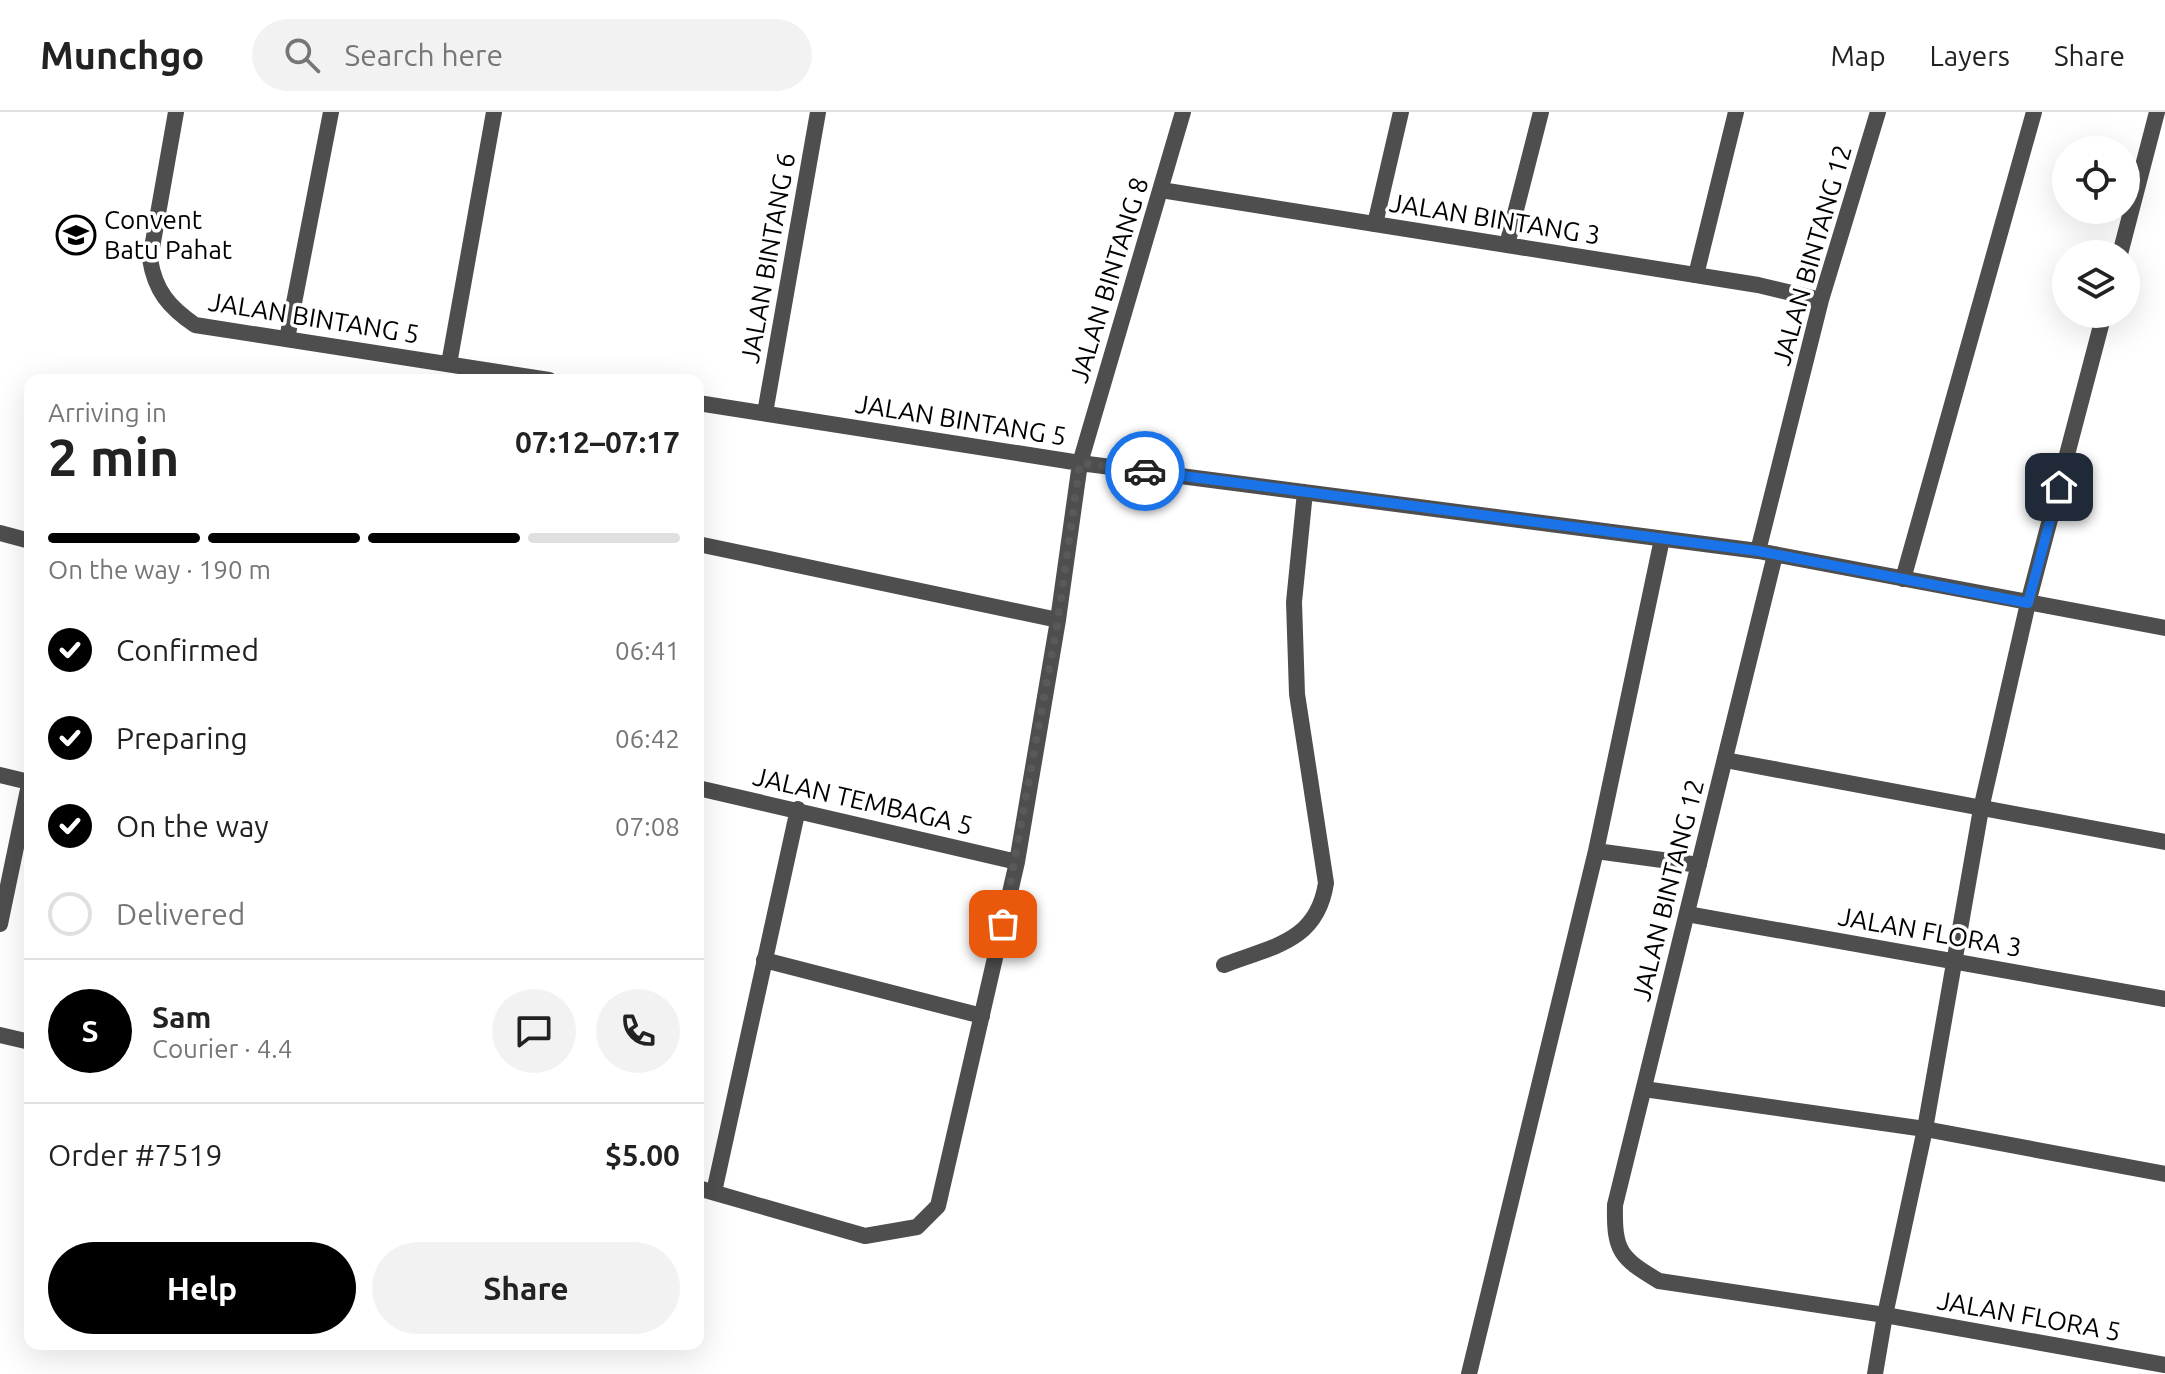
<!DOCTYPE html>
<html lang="en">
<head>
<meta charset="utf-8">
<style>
	:root { --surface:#fff; --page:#f2f2f2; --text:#222; --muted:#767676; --line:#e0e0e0; --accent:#000 }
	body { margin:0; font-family:Ubuntu,sans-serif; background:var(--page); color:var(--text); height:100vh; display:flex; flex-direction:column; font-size:30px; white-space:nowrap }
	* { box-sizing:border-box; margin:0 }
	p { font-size:26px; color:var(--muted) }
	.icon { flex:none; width:44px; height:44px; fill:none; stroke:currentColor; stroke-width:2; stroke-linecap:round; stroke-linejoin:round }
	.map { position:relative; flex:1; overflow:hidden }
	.details { position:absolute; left:24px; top:262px; width:680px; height:976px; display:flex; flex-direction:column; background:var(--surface); border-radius:16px; box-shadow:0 8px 32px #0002 }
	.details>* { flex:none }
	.buttons { position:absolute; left:2052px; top:24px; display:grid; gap:16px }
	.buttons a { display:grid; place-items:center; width:88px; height:88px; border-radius:50%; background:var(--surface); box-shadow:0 8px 32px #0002; font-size:40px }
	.pin { position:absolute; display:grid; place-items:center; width:68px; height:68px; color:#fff; margin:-34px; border-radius:16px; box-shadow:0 4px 12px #0006 }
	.courier { position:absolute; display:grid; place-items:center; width:80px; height:80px; margin:-40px; border:6px solid #1a73e8; border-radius:50%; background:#fff; color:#222; box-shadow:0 2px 10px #0007 }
	.overview em { font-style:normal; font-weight:700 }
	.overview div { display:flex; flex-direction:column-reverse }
	.overview { display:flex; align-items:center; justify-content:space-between; height:136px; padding:0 24px }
	h1 { font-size:52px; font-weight:700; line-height:60px }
	.bar { display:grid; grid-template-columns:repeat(4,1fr); gap:12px 8px; align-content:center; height:96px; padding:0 24px }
	.bar i { height:10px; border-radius:6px; background:var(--line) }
	.bar .selected { background:var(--accent) }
	.bar p { grid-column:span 4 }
	.line { display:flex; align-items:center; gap:20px; padding:0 24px; border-top:2px solid var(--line) }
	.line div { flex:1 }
	.round { display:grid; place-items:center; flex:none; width:84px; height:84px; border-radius:42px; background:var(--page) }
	ol { padding:0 24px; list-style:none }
	li { display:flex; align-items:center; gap:24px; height:88px }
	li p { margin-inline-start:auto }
	li .icon { padding:8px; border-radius:50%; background:var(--accent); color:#fff; stroke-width:4 }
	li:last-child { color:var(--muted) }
	li i { width:44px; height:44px; border:4px solid var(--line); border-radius:50% }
	.action { display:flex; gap:16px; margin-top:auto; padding:16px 24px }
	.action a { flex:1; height:92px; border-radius:48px; background:var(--accent); color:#fff; font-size:32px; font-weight:700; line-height:92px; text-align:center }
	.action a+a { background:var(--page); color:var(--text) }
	header { display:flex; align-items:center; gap:48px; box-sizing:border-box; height:112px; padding:0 40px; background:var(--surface); border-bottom:2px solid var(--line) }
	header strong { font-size:38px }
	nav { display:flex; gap:44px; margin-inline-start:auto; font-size:28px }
	.search { width:560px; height:72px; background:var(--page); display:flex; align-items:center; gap:20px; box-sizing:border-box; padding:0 28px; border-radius:44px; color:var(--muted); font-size:30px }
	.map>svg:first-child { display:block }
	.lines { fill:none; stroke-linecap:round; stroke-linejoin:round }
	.service { stroke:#4e4e4e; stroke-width:16 }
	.minor { stroke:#4e4e4e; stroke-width:16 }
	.tertiary { stroke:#4e4e4e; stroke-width:16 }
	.done { stroke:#595959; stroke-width:8; stroke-dasharray:0 14.4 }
	.route { stroke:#1a73e8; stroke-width:10 }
	.labels { text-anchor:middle; stroke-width:7; stroke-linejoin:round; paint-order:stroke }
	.street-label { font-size:26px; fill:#000; stroke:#fff }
	.poi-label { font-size:26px; fill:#000; stroke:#fff; text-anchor:start }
</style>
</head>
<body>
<header>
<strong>Munchgo</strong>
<div class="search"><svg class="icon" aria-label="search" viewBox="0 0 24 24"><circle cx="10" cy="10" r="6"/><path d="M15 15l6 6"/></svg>Search here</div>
<nav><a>Map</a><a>Layers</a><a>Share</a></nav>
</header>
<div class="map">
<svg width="2165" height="1262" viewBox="0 0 2165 1262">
	<rect width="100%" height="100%" fill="#fff"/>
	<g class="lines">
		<!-- service -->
		<path class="service" d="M1375 112 1401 0
			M1696 163 1736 0
			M287 227 331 0
			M1903 467 2034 0
			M1725 648 2165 730
			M764 848 982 904
			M1644 977 1925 1017 2165 1062"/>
		<!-- minor -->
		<path class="minor" d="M176 0 150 147C155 179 169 195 195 213L549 268
			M1161 78 1758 173 1821 188
			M1507 133 1541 0
			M2120 142 2157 0
			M449 252 494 0
			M698 291 1080 351 1758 439 2165 516
			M765 301 818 0
			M0 421 30 429
			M698 432 1058 508
			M1758 439 1821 188 1878 0
			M1775 443 1615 1093C1614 1139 1620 1146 1659 1169L1885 1203 1925 1017 1981 697 2028 491 2104 202
			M0 663 29 670
			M698 676 1017 750
			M1596 739 1699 753
			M1687 802 2165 887
			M0 812 30 668
			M1224 853C1273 834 1317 830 1326 771L1297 582 1294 490 1305 380
			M0 923 30 930
			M698 1076 865 1124 917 1115 938 1094 1017 750 1058 508 1080 351 1183 0
			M714 1080 798 697
			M1469 1262 1596 739 1662 427"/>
		<!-- tertiary -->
		<path class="tertiary" d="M1875 1262 1885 1203 2165 1253"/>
	</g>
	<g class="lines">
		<!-- done -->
		<path class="done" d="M1003 812 1058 508 1080 351 1145 359"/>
		<!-- route -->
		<path class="route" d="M1145 359 1758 439 2028 491 2059 375"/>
	</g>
	<!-- icons -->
	<defs>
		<g id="school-ring" transform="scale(2)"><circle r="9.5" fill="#fff" stroke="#000" stroke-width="1.5"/><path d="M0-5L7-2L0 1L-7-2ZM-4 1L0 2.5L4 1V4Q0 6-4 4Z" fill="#000"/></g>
	</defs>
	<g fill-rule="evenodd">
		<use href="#school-ring" x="76" y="123"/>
	</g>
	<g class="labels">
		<!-- street labels -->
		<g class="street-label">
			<text transform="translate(1495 107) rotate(9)" y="9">JALAN BINTANG 3</text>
			<text transform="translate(1812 143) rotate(-74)" y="9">JALAN BINTANG 12</text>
			<text transform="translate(768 146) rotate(-80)" y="9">JALAN BINTANG 6</text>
			<text transform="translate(1109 168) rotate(-73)" y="9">JALAN BINTANG 8</text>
			<text transform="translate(314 206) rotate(9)" y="9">JALAN BINTANG 5</text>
			<text transform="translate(961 308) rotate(9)" y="9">JALAN BINTANG 5</text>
			<text transform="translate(863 689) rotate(13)" y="9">JALAN TEMBAGA 5</text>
			<text transform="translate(1668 778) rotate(-76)" y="9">JALAN BINTANG 12</text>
			<text transform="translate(1930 820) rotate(10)" y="9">JALAN FLORA 3</text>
			<text transform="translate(2029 1204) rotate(10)" y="9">JALAN FLORA 5</text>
		</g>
		<!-- poi labels -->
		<g class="poi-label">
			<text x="104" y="117">Convent<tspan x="104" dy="30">Batu Pahat</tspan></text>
		</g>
	</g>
</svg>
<div class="buttons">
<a><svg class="icon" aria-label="locate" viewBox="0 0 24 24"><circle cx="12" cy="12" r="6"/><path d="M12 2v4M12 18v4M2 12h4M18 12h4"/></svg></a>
<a><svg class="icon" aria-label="layers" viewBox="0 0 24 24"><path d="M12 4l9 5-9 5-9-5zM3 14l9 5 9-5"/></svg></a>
</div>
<div class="pin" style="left:1003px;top:812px;background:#ea580c"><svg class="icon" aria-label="bag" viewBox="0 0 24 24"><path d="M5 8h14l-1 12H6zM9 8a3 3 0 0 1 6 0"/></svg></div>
<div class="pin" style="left:2059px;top:375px;background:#1f2937"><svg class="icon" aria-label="home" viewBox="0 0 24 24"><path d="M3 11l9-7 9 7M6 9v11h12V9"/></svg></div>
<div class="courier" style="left:1145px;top:359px"><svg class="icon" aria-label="car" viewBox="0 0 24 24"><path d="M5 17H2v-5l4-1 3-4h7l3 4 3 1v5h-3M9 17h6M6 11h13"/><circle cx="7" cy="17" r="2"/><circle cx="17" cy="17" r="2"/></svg></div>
<section class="details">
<div class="overview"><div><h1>2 min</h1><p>Arriving in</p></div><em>07:12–07:17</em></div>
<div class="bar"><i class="selected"></i><i class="selected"></i><i class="selected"></i><i></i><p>On the way · 190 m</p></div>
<ol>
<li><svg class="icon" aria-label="check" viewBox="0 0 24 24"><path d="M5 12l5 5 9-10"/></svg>Confirmed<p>06:41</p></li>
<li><svg class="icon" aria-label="check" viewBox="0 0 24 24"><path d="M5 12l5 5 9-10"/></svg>Preparing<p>06:42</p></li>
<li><svg class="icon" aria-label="check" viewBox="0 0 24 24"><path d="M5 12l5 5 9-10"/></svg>On the way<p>07:08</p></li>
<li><i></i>Delivered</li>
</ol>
<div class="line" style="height:144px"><b class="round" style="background:var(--accent);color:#fff">S</b><div><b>Sam</b><p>Courier · 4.4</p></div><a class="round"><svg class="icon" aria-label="chat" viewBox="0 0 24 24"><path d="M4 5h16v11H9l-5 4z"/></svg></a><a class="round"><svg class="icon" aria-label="phone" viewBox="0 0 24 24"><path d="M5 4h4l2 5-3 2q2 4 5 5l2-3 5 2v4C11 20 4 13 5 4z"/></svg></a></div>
<div class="line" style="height:104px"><div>Order #7519</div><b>$5.00</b></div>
<div class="action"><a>Help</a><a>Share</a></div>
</section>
</div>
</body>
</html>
